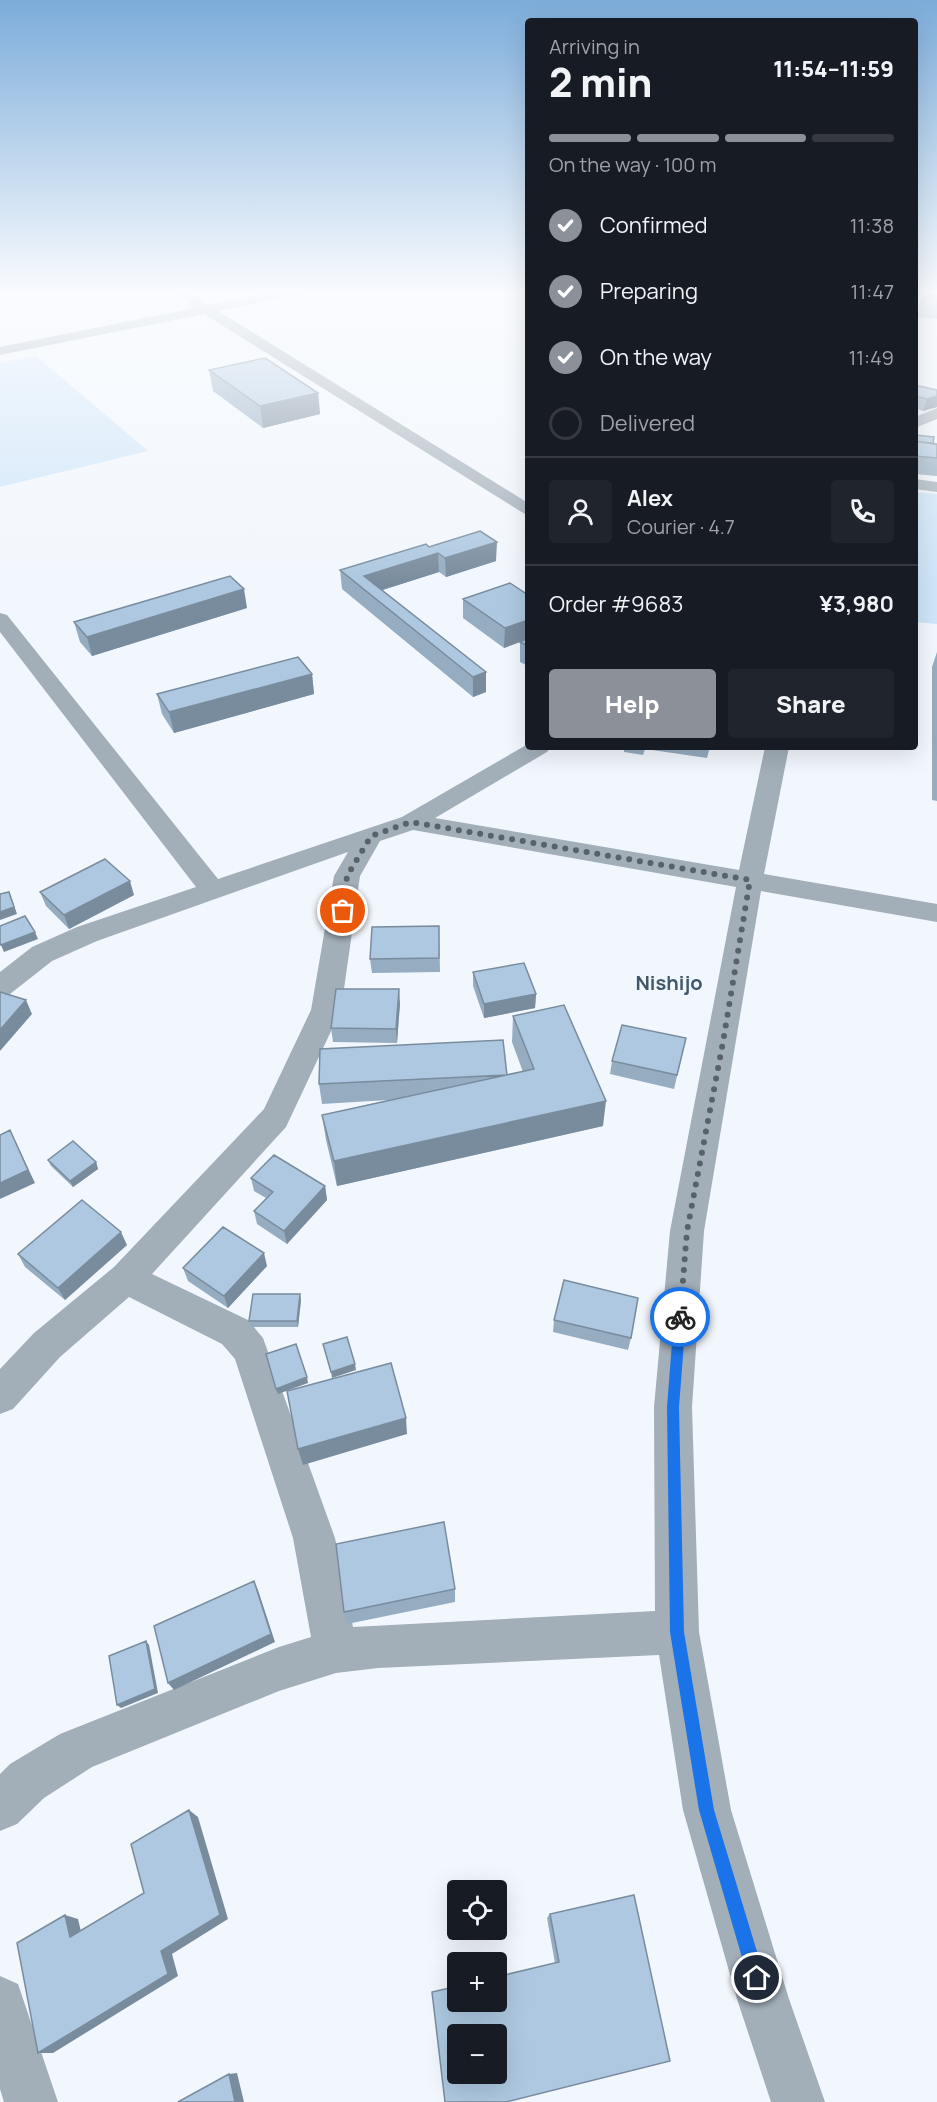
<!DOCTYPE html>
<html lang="en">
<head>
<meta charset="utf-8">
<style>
	:root { --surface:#171b24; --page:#20242c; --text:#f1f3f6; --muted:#9ea1a6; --line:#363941; --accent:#8c9099 }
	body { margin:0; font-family:Manrope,sans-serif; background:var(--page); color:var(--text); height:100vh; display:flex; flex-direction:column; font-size:22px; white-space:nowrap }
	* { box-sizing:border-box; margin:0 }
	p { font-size:20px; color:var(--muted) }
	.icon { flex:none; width:33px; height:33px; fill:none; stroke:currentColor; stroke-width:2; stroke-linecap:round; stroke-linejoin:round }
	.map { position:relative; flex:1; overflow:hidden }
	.drawer { position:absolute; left:525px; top:18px; width:393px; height:732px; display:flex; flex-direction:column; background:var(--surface); border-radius:6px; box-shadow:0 6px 24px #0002 }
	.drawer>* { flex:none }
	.fabs { position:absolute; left:447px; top:1880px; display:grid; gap:12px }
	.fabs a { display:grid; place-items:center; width:60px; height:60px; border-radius:6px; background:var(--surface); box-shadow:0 6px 24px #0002; font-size:30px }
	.pin { position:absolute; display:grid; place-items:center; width:51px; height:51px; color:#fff; margin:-26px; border:3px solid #fff; border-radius:50%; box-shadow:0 2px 6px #0007 }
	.courier { position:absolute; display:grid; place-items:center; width:60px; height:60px; margin:-30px; border:4px solid #1a73e8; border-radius:50%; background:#fff; color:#222; box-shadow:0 2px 8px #0007 }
	.summary em { font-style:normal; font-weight:800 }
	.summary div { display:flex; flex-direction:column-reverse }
	.summary { display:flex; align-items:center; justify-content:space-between; height:102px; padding:0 24px }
	h1 { font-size:39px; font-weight:800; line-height:45px }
	.bar { display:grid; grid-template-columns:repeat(4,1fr); gap:9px 6px; align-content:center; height:72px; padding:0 24px }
	.bar i { height:8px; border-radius:4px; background:var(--line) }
	.bar .current { background:var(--accent) }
	.bar p { grid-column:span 4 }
	.line { display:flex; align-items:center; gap:15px; padding:0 24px; border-top:2px solid var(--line) }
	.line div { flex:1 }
	.round { display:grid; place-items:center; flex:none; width:63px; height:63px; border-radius:6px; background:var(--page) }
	ol { padding:0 24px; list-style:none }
	li { display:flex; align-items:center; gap:18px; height:66px }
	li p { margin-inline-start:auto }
	li .icon { padding:6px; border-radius:50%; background:var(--accent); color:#fff; stroke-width:4 }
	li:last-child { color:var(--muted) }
	li i { width:33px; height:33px; border:3px solid var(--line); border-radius:50% }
	.primary-button { display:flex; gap:12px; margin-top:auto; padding:12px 24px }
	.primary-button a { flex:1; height:69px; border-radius:6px; background:var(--accent); color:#fff; font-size:24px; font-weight:800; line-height:69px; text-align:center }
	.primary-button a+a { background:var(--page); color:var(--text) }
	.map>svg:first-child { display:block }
	.green { fill:#cfe5f9 }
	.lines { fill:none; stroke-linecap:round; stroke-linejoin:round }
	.minor { fill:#a2aeb8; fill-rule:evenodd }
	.wall { fill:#95acc1 }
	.shaded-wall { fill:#798c9d }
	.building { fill:#adc8e0; stroke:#798c9d; stroke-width:1.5; fill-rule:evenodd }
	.route { fill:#1a73e8 }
	.done { stroke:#5a6269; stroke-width:6; stroke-dasharray:0 10.8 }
	.labels { text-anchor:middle; stroke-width:4.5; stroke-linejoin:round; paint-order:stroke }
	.quarter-label { font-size:20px; font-weight:bold; fill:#3f566b; stroke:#f2f7fd }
</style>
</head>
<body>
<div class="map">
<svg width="937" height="2102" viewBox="0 0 937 2102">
	<rect width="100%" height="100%" fill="#f2f7fd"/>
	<!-- green -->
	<path class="green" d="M36 356 148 451 0 487V363Z
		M915 492 937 494V624L915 622Z"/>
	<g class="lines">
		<!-- minor -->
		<path class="minor" d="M169 290H184L208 305 284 290H309L303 294 218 311 528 503V516L204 314 0 355V347L195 308Z
			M937 408V419L915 428V417Z
			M915 479 937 482V492L915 489Z
			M0 613 7 615 218 879 402 817 528 744V747H551L547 752 435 818 739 870 765 747H789L764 874 937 904V922L761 891 704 1231 692 1407 699 1632 731 1810 789 1999 825 2102H771L737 1999 683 1810 659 1655 378 1668 336 1673 279 1691 92 1767 44 1798 17 1824 0 1831V1774L10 1764 60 1734 279 1647 311 1637 293 1538 235 1359 222 1344 129 1297 60 1357 13 1409 0 1414V1369L34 1333 114 1267 264 1109 311 1010 334 876 348 852 97 941 52 961 10 994 0 997V972L32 947 77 927 196 887 0 632ZM413 830 736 887 670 1231 654 1407 655 1611 353 1627 335 1538 263 1338 248 1320 152 1274 286 1127 341 1010 360 876 380 841Z
			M0 1976 18 1984 58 2102H4L0 2089Z"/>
	</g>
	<!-- wall -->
	<path class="wall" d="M937 295V319L917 317 920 306Z
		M209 370 318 393 320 414 263 428 213 391Z
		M915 388 937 390V407L923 411 915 408Z
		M915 436 933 444H937V476L915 474Z
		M429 547 496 561 446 577 439 572 382 590 486 672V692L473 697 342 589 340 570Z
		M528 595V666L520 662V642L522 641 504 648 463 618V599Z
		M247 608 92 656 80 642 74 622Z
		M937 652V801L932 800V667Z
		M312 674 314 694 174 733 162 714 157 694Z
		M624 747H710L707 758 645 749 643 755 624 752Z
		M40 892 134 895 69 929 46 906Z
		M439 926 440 972 372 973 370 959Z
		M473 972 536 994 535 1008 484 1018 473 986Z
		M400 1003 397 1043 333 1042 331 1028Z
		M513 1016 603 1126 337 1186 326 1140 322 1115 388 1100 322 1104 319 1084 320 1049 507 1075 523 1072 512 1042Z
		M686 1038 674 1089 610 1074 612 1061Z
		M48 1160 96 1162 98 1169 73 1187 51 1166Z
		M251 1178 325 1186 327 1200 287 1244 257 1224 254 1211 266 1198 254 1191Z
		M127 1245 65 1300 25 1267 18 1254Z
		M267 1266 228 1308 188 1281 183 1268Z
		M301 1300 298 1327H251L249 1321Z
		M554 1320 631 1338 628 1350 553 1332Z
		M455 1589V1602L347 1624 344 1612Z
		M550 1914 670 2061 555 1963 547 1918Z"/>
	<!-- shaded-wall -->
	<path class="shaded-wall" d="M318 393 320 414 263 428 260 406Z
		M937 396V407L923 411 927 399Z
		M497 542 496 561 446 577 445 558Z
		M438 553 439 572 370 594 364 576Z
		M244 589 247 608 92 656 87 637Z
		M528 620V639L504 648 505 628Z
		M486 672V692L473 697V677Z
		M312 674 314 694 174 733 169 712Z
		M130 881 134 895 69 929 64 915Z
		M12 899 17 914 0 920V912Z
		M35 932 38 939 4 952 1 945Z
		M399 989 400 1003 397 1043 396 1029Z
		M536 994 535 1008 484 1018V1004Z
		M26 1000 32 1014 0 1051V1030Z
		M606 1101 603 1126 337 1186 334 1161Z
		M10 1130 35 1183 0 1199V1183Z
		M96 1162 98 1169 73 1187 70 1181Z
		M325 1186 327 1200 287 1244 284 1231Z
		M121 1232 127 1245 65 1300 58 1288Z
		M264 1253 267 1266 228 1308 224 1296Z
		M300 1294 301 1300 298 1327 297 1321Z
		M355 1364 356 1370 332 1378 331 1372Z
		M307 1377 308 1383 278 1394 276 1389Z
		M406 1418 407 1434 303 1465 298 1449Z
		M254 1581 258 1590 275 1642 174 1690 168 1683Z
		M146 1641 149 1645 158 1693 121 1708 117 1705Z
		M189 1810 198 1817 228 1919 172 1954 178 1976 53 2053H38L161 1951Z
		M65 1915 78 1919 83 1940 70 1937Z
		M237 2073 244 2102H235L229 2074Z"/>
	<!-- building -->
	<path class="building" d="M926 294 937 295V308L920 306Z
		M265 358 318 393 260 406 209 370Z
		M919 386 937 390V396L927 399 915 396V388Z
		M915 435 934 437 933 444 915 441Z
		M915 441 937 444V458L915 456Z
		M480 531 497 542 445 558 438 553 364 576 486 672 473 677 340 570 426 544 429 547Z
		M230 576 244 589 87 637 74 622Z
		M510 583 528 595V620L505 628 463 599Z
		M528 638V646L520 642Z
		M298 657 312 674 169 712 157 694Z
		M105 859 130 881 64 915 40 892Z
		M9 892 14 907 0 912V894Z
		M25 916 35 932 1 945 0 943V926Z
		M439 926V958L370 959 372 927Z
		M524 963 536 994 484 1004 473 972Z
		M336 989H399L396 1029 331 1028Z
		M0 992 26 1000 0 1030Z
		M564 1005 606 1101 334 1161 322 1115 534 1069 513 1016Z
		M622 1025 686 1038 677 1075 612 1061Z
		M503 1040 507 1075 319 1084 320 1049Z
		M10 1130 28 1170 0 1183V1135Z
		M73 1141 96 1162 70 1181 48 1160Z
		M274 1155 325 1186 284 1231 254 1211 273 1192 251 1178Z
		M82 1200 121 1232 58 1288 18 1254Z
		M223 1227 264 1253 224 1296 183 1268Z
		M564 1280 638 1298 631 1338 554 1320Z
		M253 1294H300L297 1321H249Z
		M347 1337 355 1364 331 1372 323 1344Z
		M296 1344 307 1377 276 1389 266 1354Z
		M391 1363 406 1418 298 1449 287 1391Z
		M444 1522 455 1589 344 1612 336 1544Z
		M254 1581 271 1634 168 1683 154 1626Z
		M146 1641 155 1689 117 1705 109 1656Z
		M189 1810 220 1915 161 1951 168 1974 38 2053 17 1943 65 1915 70 1937 144 1893 131 1844Z
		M634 1895 670 2061 506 2102H445L432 1992 458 1986V2001H496V1977L559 1962 550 1914ZM458 2034H496V2073H458Z
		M229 2074 235 2102H178Z"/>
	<!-- sky -->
	<linearGradient id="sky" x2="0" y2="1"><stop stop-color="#7cacda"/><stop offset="0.5" stop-color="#f9fbfe"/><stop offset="1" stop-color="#f9fbfe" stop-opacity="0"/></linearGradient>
	<rect width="937" height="584" fill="url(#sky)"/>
	<!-- route -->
	<path class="route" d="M680 1312 686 1317 679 1407 684 1632 714 1810 765 1978 762 1984 757 1986 751 1984 748 1978 699 1810 670 1632 667 1407 674 1317Z"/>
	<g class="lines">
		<!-- done -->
		<path class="done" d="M343 911 347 876 371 836 411 822 750 880 723 1042 687 1231 680 1317"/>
	</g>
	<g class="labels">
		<!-- quarter labels -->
		<g class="quarter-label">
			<text x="669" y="990">Nishijo</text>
		</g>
	</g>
</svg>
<div class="fabs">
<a><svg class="icon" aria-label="locate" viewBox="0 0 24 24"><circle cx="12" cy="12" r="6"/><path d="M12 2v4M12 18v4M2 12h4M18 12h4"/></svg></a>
<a>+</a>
<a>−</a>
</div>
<div class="pin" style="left:343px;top:911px;background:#ea580c"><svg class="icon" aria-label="bag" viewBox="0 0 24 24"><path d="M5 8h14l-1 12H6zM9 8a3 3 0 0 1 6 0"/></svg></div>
<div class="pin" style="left:757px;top:1978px;background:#1f2937"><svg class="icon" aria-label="home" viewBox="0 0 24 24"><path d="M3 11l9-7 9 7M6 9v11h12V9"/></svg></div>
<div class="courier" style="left:680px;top:1317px"><svg class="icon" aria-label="bike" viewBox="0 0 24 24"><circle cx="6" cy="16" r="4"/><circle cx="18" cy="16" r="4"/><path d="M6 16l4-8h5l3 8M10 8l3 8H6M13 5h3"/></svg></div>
<section class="drawer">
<div class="summary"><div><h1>2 min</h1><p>Arriving in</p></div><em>11:54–11:59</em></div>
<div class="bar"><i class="current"></i><i class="current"></i><i class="current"></i><i></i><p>On the way · 100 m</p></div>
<ol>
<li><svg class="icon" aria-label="check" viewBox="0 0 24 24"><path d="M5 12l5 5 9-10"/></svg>Confirmed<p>11:38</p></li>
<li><svg class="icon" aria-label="check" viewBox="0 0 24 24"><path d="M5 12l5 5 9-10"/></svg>Preparing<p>11:47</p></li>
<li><svg class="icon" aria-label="check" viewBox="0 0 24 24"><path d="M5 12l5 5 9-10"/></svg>On the way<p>11:49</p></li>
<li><i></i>Delivered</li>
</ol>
<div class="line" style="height:108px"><a class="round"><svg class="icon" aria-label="person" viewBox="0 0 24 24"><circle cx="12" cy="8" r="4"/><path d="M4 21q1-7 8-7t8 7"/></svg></a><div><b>Alex</b><p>Courier · 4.7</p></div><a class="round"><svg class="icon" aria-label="phone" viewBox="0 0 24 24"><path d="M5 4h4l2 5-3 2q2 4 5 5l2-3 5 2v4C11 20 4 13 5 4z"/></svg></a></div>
<div class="line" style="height:78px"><div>Order #9683</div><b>¥3,980</b></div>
<div class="primary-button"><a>Help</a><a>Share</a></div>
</section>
</div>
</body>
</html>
